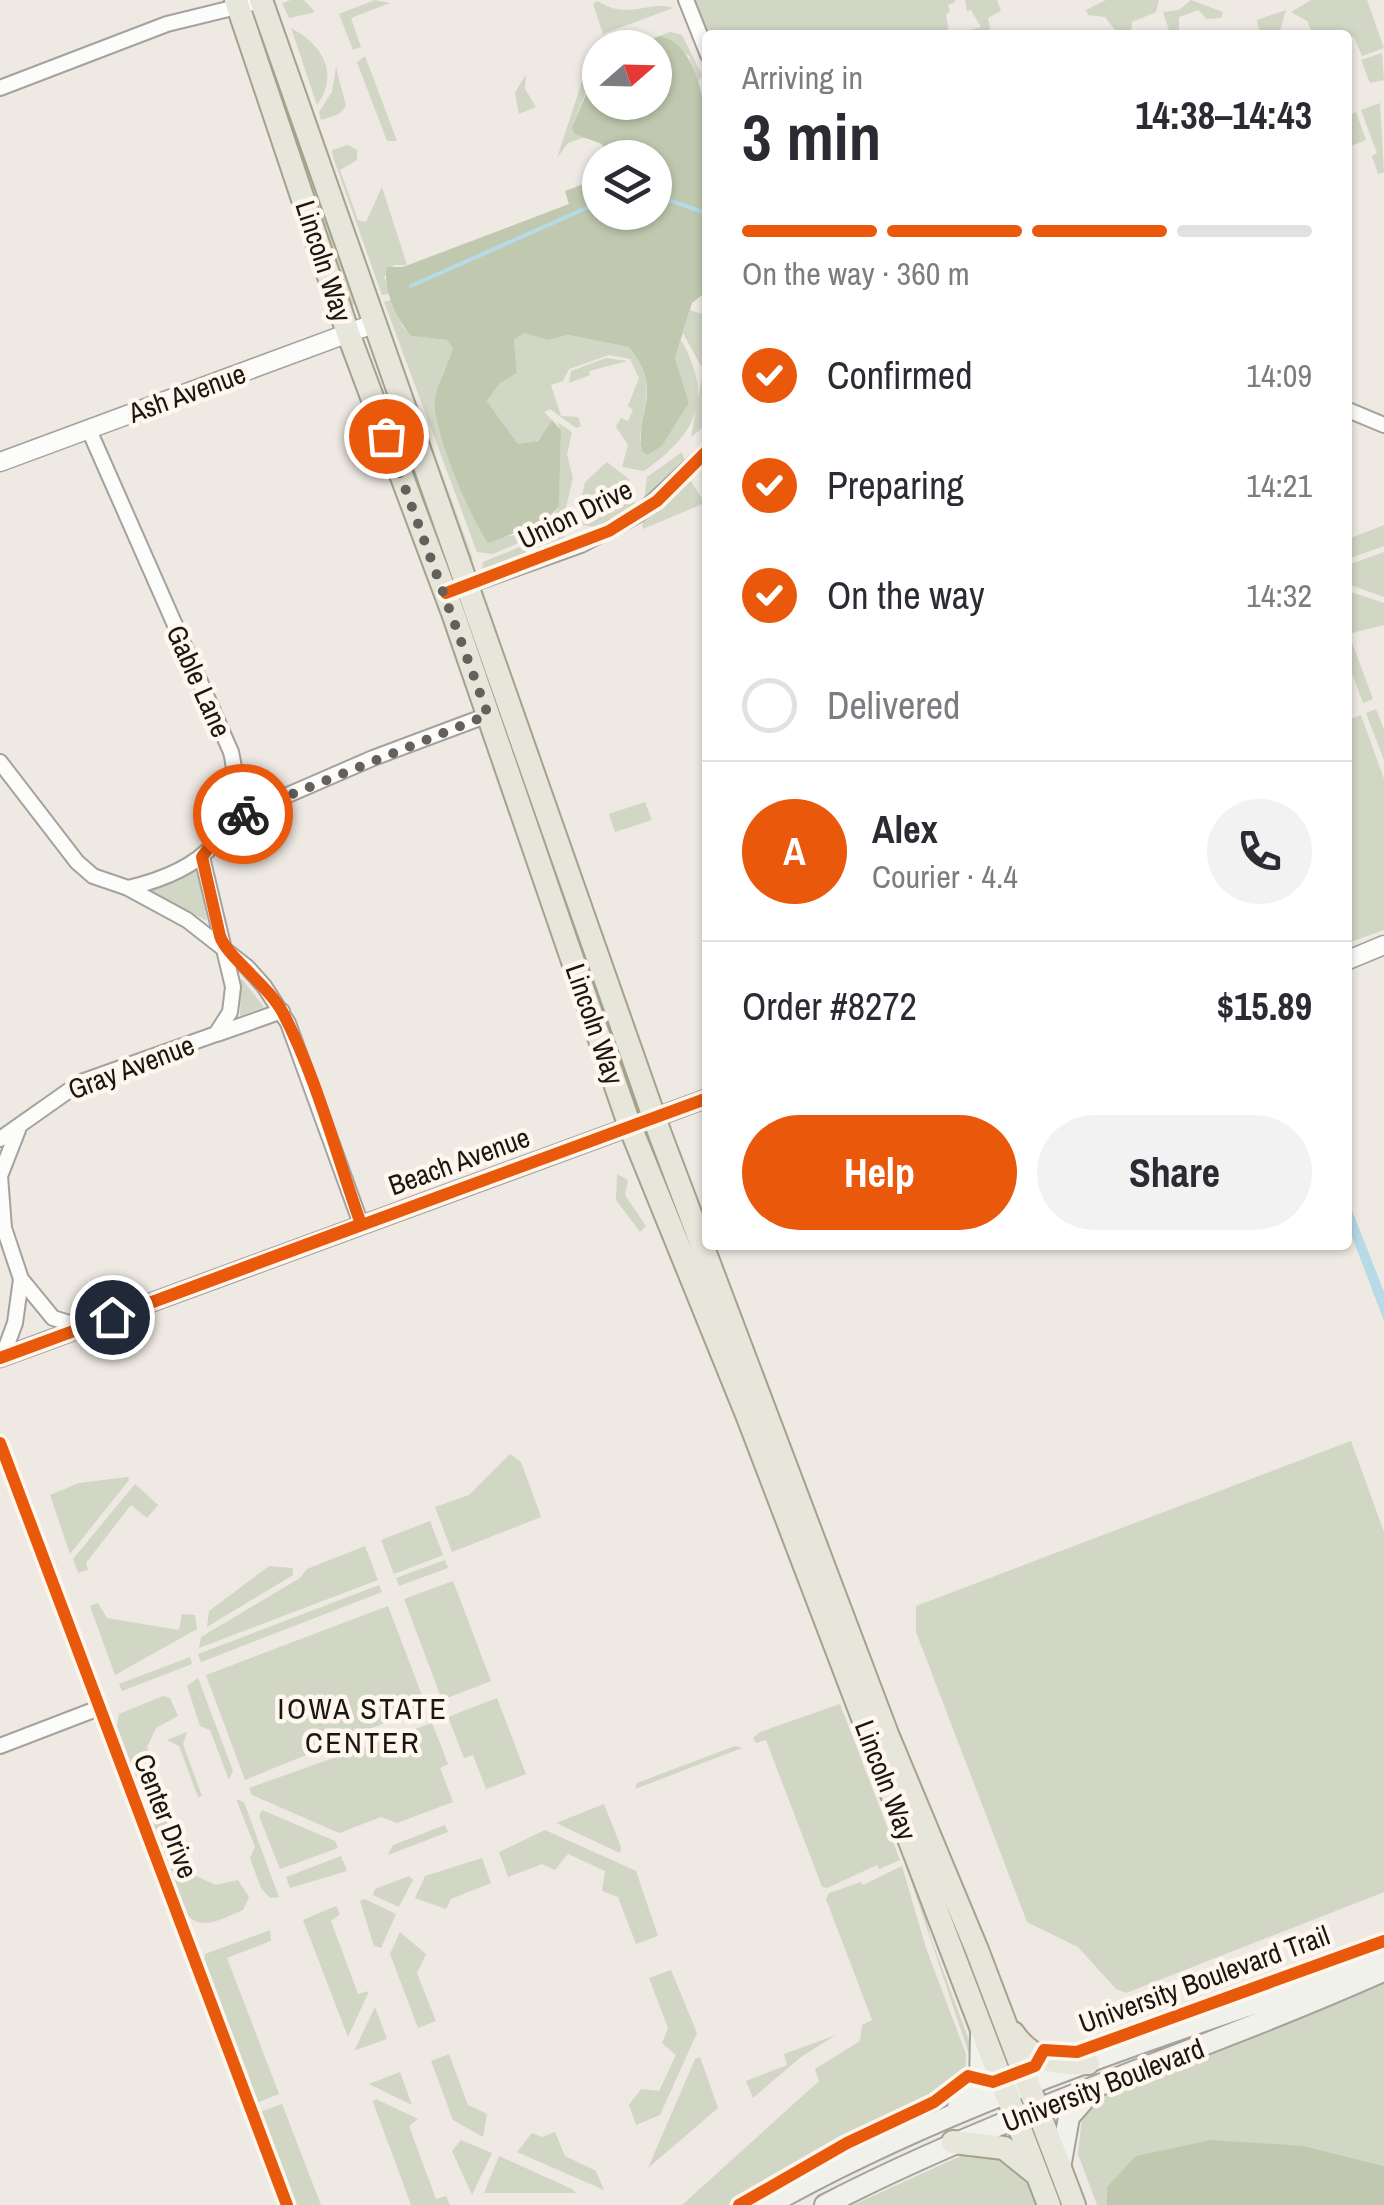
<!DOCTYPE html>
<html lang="en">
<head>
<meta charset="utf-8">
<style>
	:root { --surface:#fff; --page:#f2f2f3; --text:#2b2b33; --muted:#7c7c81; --line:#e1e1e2; --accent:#ea580c }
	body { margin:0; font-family:"Archivo Narrow",sans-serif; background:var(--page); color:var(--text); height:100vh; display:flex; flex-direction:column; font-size:38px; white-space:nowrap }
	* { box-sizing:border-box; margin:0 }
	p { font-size:32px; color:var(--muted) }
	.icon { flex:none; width:55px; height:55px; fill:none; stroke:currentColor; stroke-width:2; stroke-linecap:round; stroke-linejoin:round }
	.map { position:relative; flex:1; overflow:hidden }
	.details { position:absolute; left:702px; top:30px; width:650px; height:1220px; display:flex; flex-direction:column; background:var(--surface); border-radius:10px; box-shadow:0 2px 8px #0004 }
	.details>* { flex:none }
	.needle { width:65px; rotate:70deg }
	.controls { position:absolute; left:582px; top:30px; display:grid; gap:20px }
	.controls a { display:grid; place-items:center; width:90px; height:90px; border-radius:50%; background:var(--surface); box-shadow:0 2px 8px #0004; font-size:50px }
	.pin { position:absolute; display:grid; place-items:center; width:85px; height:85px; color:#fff; margin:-42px; border:5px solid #fff; border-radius:50%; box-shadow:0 2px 10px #0007 }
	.courier { position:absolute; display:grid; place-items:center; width:100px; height:100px; margin:-50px; border:8px solid #ea580c; border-radius:50%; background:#fff; color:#222; box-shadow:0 2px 12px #0007 }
	.summary em { font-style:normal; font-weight:700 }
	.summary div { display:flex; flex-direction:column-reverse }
	.summary { display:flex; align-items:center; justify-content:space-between; height:170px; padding:0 40px }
	h1 { font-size:65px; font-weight:700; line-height:75px }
	.bar { display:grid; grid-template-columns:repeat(4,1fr); gap:15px 10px; align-content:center; height:120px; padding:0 40px }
	.bar i { height:12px; border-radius:8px; background:var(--line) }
	.bar .on { background:var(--accent) }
	.bar p { grid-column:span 4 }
	.line { display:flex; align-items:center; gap:25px; padding:0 40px; border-top:2px solid var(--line) }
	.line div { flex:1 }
	.round { display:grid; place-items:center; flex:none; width:105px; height:105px; border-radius:52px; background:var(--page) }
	ol { padding:0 40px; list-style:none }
	li { display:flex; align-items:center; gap:30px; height:110px }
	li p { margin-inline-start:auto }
	li .icon { padding:10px; border-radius:50%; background:var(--accent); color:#fff; stroke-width:4 }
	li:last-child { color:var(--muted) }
	li i { width:55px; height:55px; border:5px solid var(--line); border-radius:50% }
	.action { display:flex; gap:20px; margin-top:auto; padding:20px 40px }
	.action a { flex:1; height:115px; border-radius:60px; background:var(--accent); color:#fff; font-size:40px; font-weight:700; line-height:115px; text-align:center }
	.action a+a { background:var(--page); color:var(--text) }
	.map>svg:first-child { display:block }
	.green { fill:#d1d6c5 }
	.forest { fill:#c0c9af }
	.water { fill:#b6dae6 }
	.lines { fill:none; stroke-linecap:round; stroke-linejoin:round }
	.stream { stroke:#b6dae6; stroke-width:4 }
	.minor-casing { stroke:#a5a19d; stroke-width:18 }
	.tertiary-casing { stroke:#a5a19d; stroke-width:21 }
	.secondary-casing { stroke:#a5a19d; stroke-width:24 }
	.primary-casing { stroke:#a3a28d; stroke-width:26 }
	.minor { stroke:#fcfcfb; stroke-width:14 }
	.tertiary { stroke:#fcfcfb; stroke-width:18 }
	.secondary { stroke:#f1f1eb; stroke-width:20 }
	.primary { stroke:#e6e6da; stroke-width:22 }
	.cycleway-casing { stroke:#fff7ee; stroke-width:19 }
	.cycleway { stroke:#e8590c; stroke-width:12 }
	.done { stroke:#64605c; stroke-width:10; stroke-dasharray:0 18 }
	.route { stroke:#ea580c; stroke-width:12 }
	.labels { text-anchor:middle; stroke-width:9; stroke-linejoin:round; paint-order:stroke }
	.street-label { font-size:28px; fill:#1a1713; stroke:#fff7ee }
	.neighbourhood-label { font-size:30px; letter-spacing:2.5px; fill:#1a1713; stroke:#fff7ee }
</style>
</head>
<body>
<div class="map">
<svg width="1384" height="2205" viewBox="0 0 1384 2205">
	<rect width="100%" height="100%" fill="#eee9e3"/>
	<!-- green -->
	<path class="green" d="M291 0H304L315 12 289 18 282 3Z
		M375 0 390 3 351 18 361 47 353 50 339 14Z
		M686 0H955V2L948 5 950 12 946 14 949 35H708L707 55Z
		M965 0H997L1001 11 988 18 990 29 985 35H952L981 27 971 10 967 11Z
		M1106 0H1159L1156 12 1132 22 1131 35 1118 34 1105 17 1088 15 1086 10Z
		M1191 0 1223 12 1221 18 1207 19 1198 10 1179 17V30L1170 33 1163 12 1179 10Z
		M1311 0H1367L1384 48 1362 56 1354 37 1313 35 1307 21 1291 12Z
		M597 1C629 21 648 0 673 8L603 34 593 4Z
		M1286 10 1279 35H1260L1257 20Z
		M291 28C322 44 340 74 317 105Z
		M670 32 682 35 702 75 698 82 689 56 660 37 629 47Z
		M1382 53 1384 80 1370 83 1361 60Z
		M365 56 397 141H387L357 62Z
		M600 56 572 127 574 134 585 137 568 143 557 158 589 60Z
		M336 67 346 106 339 114 321 120 319 112 332 92Z
		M526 74 525 89 536 107 519 114 515 93Z
		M1380 103 1384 172 1378 174 1372 156 1377 153 1361 110Z
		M287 111 357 304 349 307 284 112Z
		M1356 112 1366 140 1348 147V116Z
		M348 145 357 150V160L340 170 358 220 366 222 382 187 407 265H394L384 277 390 294 382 295 333 157 332 150Z
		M392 300 402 326 411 336 447 340 454 350C450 361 440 375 439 386 433 437 464 491 484 535 510 542 542 529 559 508L561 430 557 422 572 432 567 455 573 478 562 524 493 554 477 552 384 302Z
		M380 303 473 559 468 561 374 305Z
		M690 310 707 316V377L683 333Z
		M524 333 548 340 568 335 629 347C659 387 642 400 640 441L662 446 689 403 675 358 681 340C715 400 696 434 644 471L622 467 628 445 616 427 621 418 628 421 633 410 628 406 639 378 630 359 609 355 569 369 563 381 551 385 561 416 578 417 581 426 576 428 550 409 544 412 552 420C541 434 541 447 518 444L487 401 499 384 517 373 514 340Z
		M606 358 627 361 589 371 590 375 569 383 571 371Z
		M702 377 707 388V424L691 437Z
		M682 452 685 462 644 501 647 477Z
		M607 462 630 480 579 511 585 482Z
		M690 480 705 503 643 529 642 523Z
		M627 493 637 506 600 528 583 525 581 521Z
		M1384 525V546L1348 559V539Z
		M569 527 561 546 528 559 482 568 483 562Z
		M1384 552V597L1348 584V565Z
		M1348 591 1384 603V625L1348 634Z
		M1350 637 1373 699 1363 703 1348 662Z
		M1376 709 1384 730V760L1366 713Z
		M1361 715 1384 779V930L1348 943V720Z
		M645 802 652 820 615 832 609 814Z
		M199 867 207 921 150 891V888L180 879Z
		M242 979 264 1007 240 1016 241 981Z
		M617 1174 628 1180 625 1195 646 1226 640 1232 616 1200Z
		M1351 1441 1384 1532V1892L1126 1993 1116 1989 1078 1947 1027 1922 916 1632V1606Z
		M510 1454 521 1462 541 1517 452 1552 435 1507 469 1495Z
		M128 1477 129 1480 70 1554 50 1495 79 1483Z
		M135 1484 158 1505 147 1518 131 1505 86 1563 88 1570 78 1573 73 1559Z
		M430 1521 443 1555 394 1574 381 1540Z
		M365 1546 378 1580 199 1648 201 1637 300 1578 307 1569Z
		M445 1560 448 1568 399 1586 396 1578Z
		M269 1566 293 1568V1575L207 1627 209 1611Z
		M453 1581 491 1681 442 1700 404 1599Z
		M379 1585 382 1592 201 1662 198 1654Z
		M98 1603 107 1618 179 1630 182 1614 195 1615 197 1629 115 1675 90 1606Z
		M388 1606 426 1706 245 1780 206 1675Z
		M190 1657 192 1664 122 1691 119 1684Z
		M198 1678 233 1771 229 1780 210 1730 200 1726 187 1686Z
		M163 1696 170 1698 178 1716 156 1728 147 1747 196 1876 216 1885 238 1880 249 1897 243 1910C223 1918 200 1934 184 1911L116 1731 119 1714Z
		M497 1698 526 1774 486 1789 473 1755 464 1758 448 1717Z
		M840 1704 900 1860 879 1869 877 1865 827 1888 822 1887 766 1740 756 1743 753 1738 760 1732Z
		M432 1723 448 1764 440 1768 453 1802 397 1823 381 1817 339 1833 252 1795 249 1788Z
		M187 1732 183 1744 202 1796 198 1797 179 1746 167 1740Z
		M735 1746 742 1748 635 1789 637 1783Z
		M236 1799 244 1802 279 1897 270 1898 261 1888 250 1858 255 1847Z
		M604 1804 621 1847 620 1853 556 1823Z
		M262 1810 335 1841 338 1848 280 1869 259 1816Z
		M445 1825 448 1832 388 1855 393 1845Z
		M545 1830 636 1871 658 1936 636 1944 618 1897 602 1891 605 1871 568 1854 555 1870 542 1864 508 1877 499 1852Z
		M895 1833 913 1872 932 1941 973 2051 972 2063Z
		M341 1856 347 1871 290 1888 286 1877Z
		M482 1858 491 1883 451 1899 446 1909 415 1898 425 1876Z
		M902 1866 926 1948 966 2054 965 2074 939 2097 854 2135 735 2205H682L819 2081 815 2069 860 2041 862 2025 872 2020 826 1899 829 1893 861 1882 863 1885Z
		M409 1876 413 1880 399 1907 373 1895 375 1889Z
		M365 1899 396 1914 381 1948 374 1946 360 1901Z
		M336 1906 340 1914 331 1921 358 1994 369 1991 348 2037 303 1920Z
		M270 1930 271 1941 227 1958 279 2094 257 2103 204 1959 205 1954Z
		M400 1932 426 1954 417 1973 436 2021 418 2028 390 1954Z
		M671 1970 697 2033 660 2115 636 2125 629 2105 641 2089 659 2091 676 2055 662 2043 668 2028 649 1978Z
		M1384 1979V2166L1304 2146 1107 2186V2205H1097L1078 2154 1082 2118 1077 2115 1096 2096Z
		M375 2007 387 2039 356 2050 355 2049Z
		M836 2035 801 2057 753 2098 746 2081 787 2065 784 2054Z
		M449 2054 468 2105 487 2114 483 2137 453 2120 431 2061Z
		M700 2057 718 2108 648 2168 695 2059Z
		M400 2072 412 2105 369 2084Z
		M376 2099 418 2119 409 2126 436 2199 446 2196 450 2205H411L373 2102Z
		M282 2104 321 2205H296L260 2112Z
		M555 2132 565 2156 596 2171 604 2190 517 2152 532 2133 542 2137Z
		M461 2140 492 2153 472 2195 452 2151Z
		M989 2148 1024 2171 1040 2205H853L965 2154Z
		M499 2156 572 2189 576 2193H484Z"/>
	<!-- forest -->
	<path class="forest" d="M660 36C727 51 708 234 707 291L692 303 675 358 689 403 662 446 647 455 642 451C635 407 665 394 629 347L568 335 548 340 524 333 514 340 517 373 499 384 487 401 518 444 538 441 552 420 561 430 559 507 542 523 488 543C468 512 440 446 435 410 433 388 447 369 453 349L447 340 411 336C397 320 382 288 387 267H403L569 204 565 191 600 178V212H655V158L607 157 602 144 574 134 572 127 600 62V102H655V48L638 47Z
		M1211 2140 1304 2146 1384 2166V2205H1107V2187L1136 2156Z"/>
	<!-- water -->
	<path class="water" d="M1348 1200 1384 1292V1321L1348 1226Z"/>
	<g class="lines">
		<!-- stream -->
		<path class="stream" d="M655 195 708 214
			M411 286 600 202"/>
		<!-- minor casing -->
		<g class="minor-casing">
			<path id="minor" d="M686 0 708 55
				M0 88 167 24 265 0
				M1348 410 1384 425
				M89 430 231 752C250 833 201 871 128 888
				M461 588 581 545 639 514 708 450
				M0 762 77 862 93 876 128 888 187 920 247 967 264 986 288 1023 361 1224
				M228 821 373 758 488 715
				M217 1034 282 1011
				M0 1139 81 1082 216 1034 230 1012 233 987 202 857
				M21 1279 53 1318 83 1327
				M2 1358 15 1323 21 1279 4 1228 0 1176 18 1130
				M0 1443 287 2205
				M0 1746 99 1708"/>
		</g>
		<!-- tertiary casing -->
		<g class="tertiary-casing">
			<path id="tertiary" d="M0 462 373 324
				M1348 960 1384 945
				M0 1358 708 1098"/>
		</g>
		<!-- secondary casing -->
		<g class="secondary-casing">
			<path id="secondary" d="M958 2107 980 2083 981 2035
				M1060 2168 1069 2117 1090 2093
				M768 2205C962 2096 1175 2032 1384 1959
				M825 2205C1004 2112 1197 2054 1381 1972"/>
		</g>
		<!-- primary casing -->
		<g class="primary-casing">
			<path id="primary" d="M236 0 348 333 453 613 629 1124 748 1417 1049 2205
				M261 0 660 1134 887 1734 977 1950 1074 2205
				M1013 2033C1031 2060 1057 2065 1088 2063
				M953 2142 1004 2148 1035 2173"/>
		</g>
		<!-- minor -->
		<use href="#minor" class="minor"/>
		<!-- tertiary -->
		<use href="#tertiary" class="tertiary"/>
		<!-- secondary -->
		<use href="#secondary" class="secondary"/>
		<!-- primary -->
		<use href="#primary" class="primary"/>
		<!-- cycleway casing -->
		<g class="cycleway-casing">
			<path id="cycleway" d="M446 593 609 531 657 501 708 450
				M0 1358 708 1098
				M0 1443 287 2205
				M739 2205 847 2143 934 2102 968 2076 993 2082 1035 2066 1044 2050 1077 2052 1384 1941"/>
		</g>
		<!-- cycleway -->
		<use href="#cycleway" class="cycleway"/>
	</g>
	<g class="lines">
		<!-- done -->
		<path class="done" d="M243 814 488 715 386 436"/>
		<!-- route -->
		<path class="route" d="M112 1317 361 1224C337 1157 316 1076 283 1013 270 987 226 956 220 936L202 857 228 821 243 814"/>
	</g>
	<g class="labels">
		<!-- street labels -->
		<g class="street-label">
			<text transform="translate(324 261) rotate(72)" y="10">Lincoln Way</text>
			<text transform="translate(187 393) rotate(-20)" y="10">Ash Avenue</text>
			<text transform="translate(575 514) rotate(-26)" y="10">Union Drive</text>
			<text transform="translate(199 681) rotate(66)" y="10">Gable Lane</text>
			<text transform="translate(595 1024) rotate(71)" y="10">Lincoln Way</text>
			<text transform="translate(131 1067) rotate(-21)" y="10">Gray Avenue</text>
			<text transform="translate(459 1161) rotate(-20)" y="10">Beach Avenue</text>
			<text transform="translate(886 1780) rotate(69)" y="10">Lincoln Way</text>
			<text transform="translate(166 1816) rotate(69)" y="10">Center Drive</text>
			<text transform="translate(1204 1979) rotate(-20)" y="10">University Boulevard Trail</text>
			<text transform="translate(1103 2085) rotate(-21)" y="10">University Boulevard</text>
		</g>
		<!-- neighbourhood labels -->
		<g class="neighbourhood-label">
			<text x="363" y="1719">IOWA STATE<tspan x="363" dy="34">CENTER</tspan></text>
		</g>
	</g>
</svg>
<div class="controls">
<a><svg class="needle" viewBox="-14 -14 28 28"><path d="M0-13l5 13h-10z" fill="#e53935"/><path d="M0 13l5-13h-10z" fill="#7c7c81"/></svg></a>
<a><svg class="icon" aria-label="layers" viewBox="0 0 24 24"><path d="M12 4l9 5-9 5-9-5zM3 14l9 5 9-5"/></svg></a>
</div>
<div class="pin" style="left:386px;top:436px;background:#ea580c"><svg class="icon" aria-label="bag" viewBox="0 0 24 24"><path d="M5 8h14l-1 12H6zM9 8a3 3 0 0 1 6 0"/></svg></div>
<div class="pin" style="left:112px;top:1317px;background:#1f2937"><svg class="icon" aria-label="home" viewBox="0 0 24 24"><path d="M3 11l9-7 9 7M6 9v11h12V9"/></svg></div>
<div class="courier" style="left:243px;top:814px"><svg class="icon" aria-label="bike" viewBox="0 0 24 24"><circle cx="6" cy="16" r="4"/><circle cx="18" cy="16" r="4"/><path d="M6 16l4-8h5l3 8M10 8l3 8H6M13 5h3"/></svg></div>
<section class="details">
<div class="summary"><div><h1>3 min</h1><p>Arriving in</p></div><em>14:38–14:43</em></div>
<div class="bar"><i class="on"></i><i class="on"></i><i class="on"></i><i></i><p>On the way · 360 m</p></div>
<ol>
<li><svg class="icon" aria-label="check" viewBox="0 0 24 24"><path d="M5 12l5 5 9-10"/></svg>Confirmed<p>14:09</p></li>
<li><svg class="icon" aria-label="check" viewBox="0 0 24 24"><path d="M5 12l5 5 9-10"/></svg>Preparing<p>14:21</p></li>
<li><svg class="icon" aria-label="check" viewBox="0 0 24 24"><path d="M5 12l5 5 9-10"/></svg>On the way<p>14:32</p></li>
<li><i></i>Delivered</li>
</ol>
<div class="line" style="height:180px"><b class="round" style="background:var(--accent);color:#fff">A</b><div><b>Alex</b><p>Courier · 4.4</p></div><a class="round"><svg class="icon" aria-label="phone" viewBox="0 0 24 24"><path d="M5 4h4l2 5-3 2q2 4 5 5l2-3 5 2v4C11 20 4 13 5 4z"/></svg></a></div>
<div class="line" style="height:130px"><div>Order #8272</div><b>$15.89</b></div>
<div class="action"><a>Help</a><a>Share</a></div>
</section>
</div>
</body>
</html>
